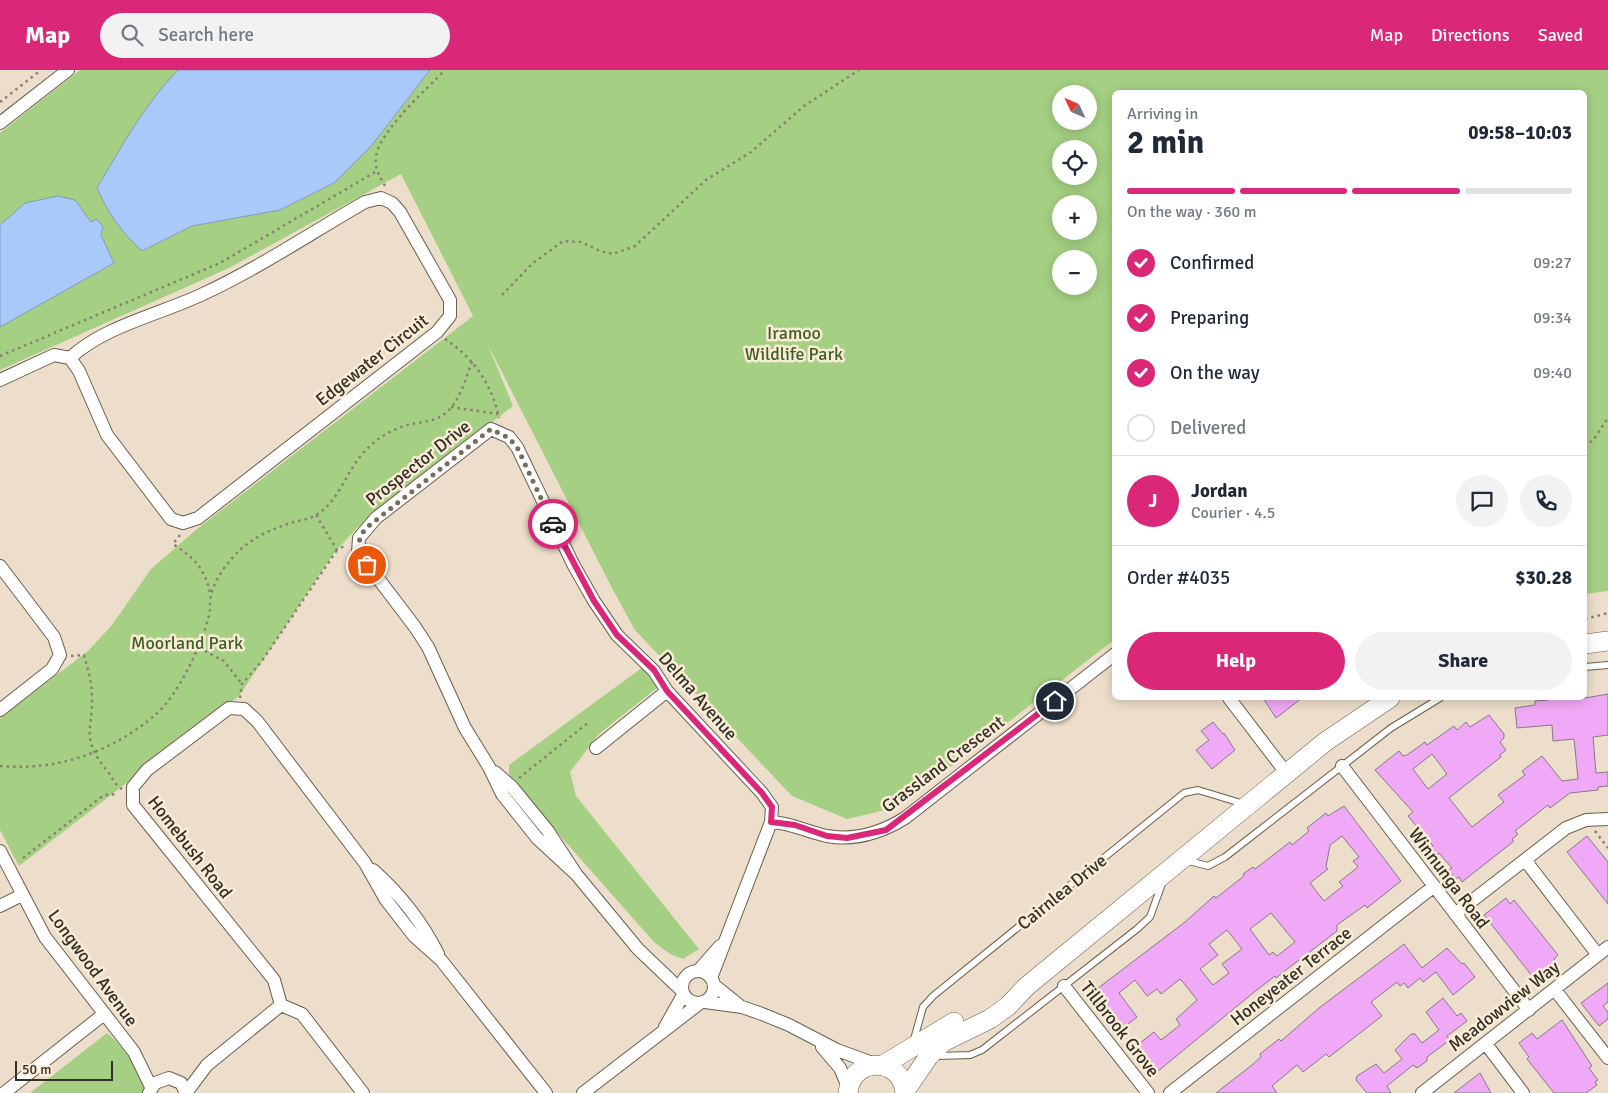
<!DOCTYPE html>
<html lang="en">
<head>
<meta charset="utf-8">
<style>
	:root { --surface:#fff; --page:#f2f2f3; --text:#1f2937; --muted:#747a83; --line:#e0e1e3; --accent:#db2777 }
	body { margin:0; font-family:Signika,sans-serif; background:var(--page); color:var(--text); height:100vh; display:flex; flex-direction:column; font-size:19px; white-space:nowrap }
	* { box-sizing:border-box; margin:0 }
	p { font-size:16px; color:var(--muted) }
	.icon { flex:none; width:28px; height:28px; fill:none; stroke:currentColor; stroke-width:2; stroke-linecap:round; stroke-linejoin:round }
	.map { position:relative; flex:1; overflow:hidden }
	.drawer { position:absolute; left:1112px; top:20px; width:475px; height:610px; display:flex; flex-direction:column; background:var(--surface); border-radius:8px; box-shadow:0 2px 12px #0003 }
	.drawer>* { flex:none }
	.needle { width:32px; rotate:314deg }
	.controls { position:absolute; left:1052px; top:15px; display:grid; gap:10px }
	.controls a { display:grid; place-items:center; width:45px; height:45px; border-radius:50%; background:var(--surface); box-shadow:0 2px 12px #0003; font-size:25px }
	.scale { position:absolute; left:15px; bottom:12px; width:98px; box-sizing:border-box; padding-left:5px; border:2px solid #332e26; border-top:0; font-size:14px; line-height:18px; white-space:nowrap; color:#332e26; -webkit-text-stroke:4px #f9ecd7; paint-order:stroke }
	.pin { position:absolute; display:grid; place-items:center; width:42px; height:42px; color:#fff; margin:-21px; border:2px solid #fff; border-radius:50%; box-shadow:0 1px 5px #0007 }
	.courier { position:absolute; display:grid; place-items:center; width:50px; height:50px; margin:-25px; border:4px solid #db2777; border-radius:50%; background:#fff; color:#222; box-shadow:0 1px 6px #0007 }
	.overview em { font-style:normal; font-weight:800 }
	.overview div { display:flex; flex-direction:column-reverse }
	.overview { display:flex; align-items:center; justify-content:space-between; height:85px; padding:0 15px }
	h1 { font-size:32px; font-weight:800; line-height:38px }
	.bar { display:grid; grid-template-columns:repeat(4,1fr); gap:8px 5px; align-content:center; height:60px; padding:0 15px }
	.bar i { height:6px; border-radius:4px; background:var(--line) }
	.bar .selected { background:var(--accent) }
	.bar p { grid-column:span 4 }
	.line { display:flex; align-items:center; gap:12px; padding:0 15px; border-top:1px solid var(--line) }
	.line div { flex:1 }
	.round { display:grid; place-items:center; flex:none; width:52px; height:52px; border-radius:26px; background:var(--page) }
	ol { padding:0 15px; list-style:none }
	li { display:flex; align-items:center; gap:15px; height:55px }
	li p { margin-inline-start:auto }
	li .icon { padding:5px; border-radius:50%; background:var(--accent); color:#fff; stroke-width:4 }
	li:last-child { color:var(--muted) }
	li i { width:28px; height:28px; border:2px solid var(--line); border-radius:50% }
	.action { display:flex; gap:10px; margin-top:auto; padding:10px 15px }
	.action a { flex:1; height:58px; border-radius:30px; background:var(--accent); color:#fff; font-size:20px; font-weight:800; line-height:58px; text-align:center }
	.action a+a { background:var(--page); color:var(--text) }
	header { display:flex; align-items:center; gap:30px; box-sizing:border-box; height:70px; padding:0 25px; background:var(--accent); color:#fff }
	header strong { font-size:24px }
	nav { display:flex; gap:28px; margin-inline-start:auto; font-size:18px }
	.search { width:350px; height:45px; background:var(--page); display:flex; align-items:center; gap:12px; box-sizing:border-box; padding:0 18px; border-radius:28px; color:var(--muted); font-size:19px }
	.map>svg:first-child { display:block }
	.green { fill:#a5d083; fill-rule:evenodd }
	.water { fill:#a8c9fa; stroke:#859aba }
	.building { fill:#f0a9f6; stroke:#877888; fill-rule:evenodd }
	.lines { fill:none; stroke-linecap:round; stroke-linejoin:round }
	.lane-casing { stroke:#6b5f4d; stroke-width:8 }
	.street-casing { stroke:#6b5f4d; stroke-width:14 }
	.secondary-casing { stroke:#6b5f4d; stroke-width:20 }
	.path { stroke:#887f72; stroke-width:2.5; stroke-dasharray:2.5 4; stroke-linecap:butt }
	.lane { stroke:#fff; stroke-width:6 }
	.street { stroke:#fff; stroke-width:12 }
	.secondary { stroke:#fff; stroke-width:19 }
	.done { stroke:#746c5f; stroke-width:5; stroke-dasharray:0 9 }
	.route { stroke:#db2777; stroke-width:6 }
	.labels { text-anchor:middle; stroke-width:5; stroke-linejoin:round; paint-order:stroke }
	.park-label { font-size:18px; fill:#405f23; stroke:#f9ecd7 }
	.street-label { font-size:18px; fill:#332e26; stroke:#f9ecd7 }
</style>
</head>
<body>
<header>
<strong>Map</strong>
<div class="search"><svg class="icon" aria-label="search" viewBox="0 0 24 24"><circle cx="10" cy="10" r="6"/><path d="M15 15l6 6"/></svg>Search here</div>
<nav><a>Map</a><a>Directions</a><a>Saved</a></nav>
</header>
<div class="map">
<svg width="1608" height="1023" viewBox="0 0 1608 1023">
	<rect width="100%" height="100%" fill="#ecdeca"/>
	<!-- green -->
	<path class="green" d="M80 0H1608V521L1585 524V22H1115V569L899 737 847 749 792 726 635 560 613 520 488 275 513 336 357 458 334 483 239 626 19 796 0 760V648L88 581 112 555 151 499 197 459 473 246 401 104 229 198 0 300V63ZM1061 24H1089V51H1061ZM1061 79H1089V106H1061ZM1061 134H1089V161H1061ZM1061 189H1089V216H1061Z
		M643 597 658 617 599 664 570 702 576 726 699 879 683 889 670 884 654 872 509 708V695Z
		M107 963C123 976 142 1002 145 1023H30Z"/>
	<!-- water -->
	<path class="water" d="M178 0H430L372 75 334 113 280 140 192 156 142 181C122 163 108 143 97 118 122 76 144 35 178 0Z
		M58 126 75 130 91 152 97 149 103 157 101 165 114 193 0 257V155L25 133Z"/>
	<!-- building -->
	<path class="building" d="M1608 624V665L1593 667 1596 703 1608 702V716L1598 717V720L1570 723 1550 738 1548 735 1515 761 1518 764 1512 769 1514 771 1462 812 1459 807 1456 809 1449 800 1452 798 1439 783 1438 785 1431 777 1433 776 1408 746 1413 742 1375 700 1399 681 1403 686 1407 685 1425 672 1427 675 1454 656 1457 660 1466 652 1470 657 1489 645 1504 664V668L1500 672 1506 680 1500 685 1501 687 1449 728 1472 757 1504 732 1498 725 1525 705 1522 701 1542 686 1562 711 1578 709 1574 669 1553 671 1552 655 1517 658 1515 638 1535 635V631L1549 630V628H1585ZM1432 684 1447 704 1428 719 1413 699Z
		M1263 628H1302L1276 648Z
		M1213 652 1223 664 1224 663 1235 680 1212 699 1196 680 1209 670 1201 661Z
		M1344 736 1401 811 1367 838 1365 835 1337 855V861L1286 900 1276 908 1275 906 1253 923 1157 1002 1136 976 1154 962 1161 970 1180 955 1176 949 1197 930 1183 912 1180 909 1161 924 1157 919 1147 926 1135 910 1119 923 1137 947 1122 959 1093 922 1185 852 1214 826 1216 828 1244 806 1243 804 1253 797 1255 799 1290 772 1292 775 1309 761 1307 758 1326 743 1328 746ZM1342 766 1359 787 1353 791 1358 797 1339 812 1343 816 1324 831 1310 813 1328 799 1326 797 1330 775ZM1271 843 1295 872 1277 886 1273 882 1269 885 1250 859ZM1227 860 1242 879 1222 894 1229 903 1213 915 1200 899 1218 885 1209 874Z
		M1587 766 1608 792V834L1567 782Z
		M1506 828 1510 834 1514 830 1558 885 1554 889 1558 894 1536 911 1484 845Z
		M1404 874 1422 898 1447 878 1462 894 1464 893 1475 907 1453 925 1436 902 1423 912 1420 908 1408 918 1404 913 1400 916 1397 912 1371 932 1382 946 1329 987 1326 984 1303 1002 1297 995 1272 1016 1277 1023H1216L1252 995 1261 987 1260 984 1279 969 1281 971 1319 938Z
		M1608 913V932L1603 936 1608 942V949L1599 956 1581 933Z
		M1443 928 1457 946 1461 943 1467 951 1447 966 1450 970 1427 987V991L1417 998 1413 995 1387 1016 1391 1023H1367L1356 1010 1357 1006 1376 994 1384 1003 1402 989 1395 980 1411 964H1415L1422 973 1439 960 1426 942Z
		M1562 950 1592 996 1589 998 1598 1010 1595 1012 1597 1015 1586 1023H1554L1527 989 1529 987 1519 973 1532 963 1537 969Z
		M1480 1003 1491 1023H1454Z"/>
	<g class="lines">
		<!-- lane casing -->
		<g class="lane-casing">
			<path id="lane" d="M1585 597 1608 595
				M1185 790 1208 796 1225 787 1391 658 1440 628
				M913 973 923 937 933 926 1184 723 1198 720 1244 734
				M936 986 970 985 982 980 1137 859 1150 847 1163 811"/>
		</g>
		<!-- street casing -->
		<g class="street-casing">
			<path id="street" d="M0 53 68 0
				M381 128 392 133 400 142 450 230V246L437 262 198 448 183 453 171 449 107 365 79 301 70 288C104 256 161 244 203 224 259 198 311 163 365 132Z
				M0 310 54 285 70 288
				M0 496 54 567 60 585 52 599 0 640
				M1229 628 1287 704
				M596 678 667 621
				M1342 696 1529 940
				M495 702 512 717 548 761 576 804 638 879 681 920
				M771 752C792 753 807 762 827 766 856 771 881 763 905 748L1115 584
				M0 781 45 867 134 982 151 1017
				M1525 790 1598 885
				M373 800C400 824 421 850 438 884
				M576 804 537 768 502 724 489 697 465 658 428 577 415 557 358 482 359 468 376 448 491 359 509 367 517 377 573 494 594 531 617 565 654 601 667 621 762 723 772 737 771 752 711 908
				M0 836 22 825
				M1455 844 1566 758 1586 750 1608 749
				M682 917a16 16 0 1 1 32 0a16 16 0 1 1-32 0Z
				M698 901 720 876
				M714 915 740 936
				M1064 916 1148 1023
				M1555 920 1608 988
				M705 932 742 937 762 944 789 955 837 980 875 994
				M281 935 274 910 133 735V717L147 700 229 638 244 639 257 651 365 793 386 830 414 866 441 890 546 1023
				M665 957 683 925
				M1486 974 1523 1023
				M822 977 840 998 848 1017
				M4 1023 104 944
				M149 1023 155 1013 169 1008 181 1013 186 1023
				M186 1023 207 995 281 935 302 944 363 1023
				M583 1023 700 933
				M1170 1023 1433 817
				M1422 1023 1608 877"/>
		</g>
		<!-- secondary casing -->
		<g class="secondary-casing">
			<path id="secondary" d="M1585 574 1608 571
				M883 995 954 952
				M905 1021 929 986 943 972 990 949 1008 936 1027 916 1325 672 1390 628
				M848 1023C851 986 902 986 905 1023"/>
		</g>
		<!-- path -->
		<path class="path" d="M0 32 41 0
			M385 116C380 107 374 98 376 87 379 61 427 19 445 0
			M502 225 532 194 563 171 581 172 600 181 613 184 635 176 706 110 751 82 804 36 859 0
			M445 269C474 288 492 315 499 348
			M0 286 220 193 377 101
			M451 337 498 344
			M1585 377 1594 369 1608 348
			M316 445 337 480 346 475
			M180 465 173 474C193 487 205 498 210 523
			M1585 549 1608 543
			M199 578 224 591 242 614
			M71 586 84 585C88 599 92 613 92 628 92 665 81 667 107 701 113 708 114 714 122 719
			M240 628 242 614 262 591 337 480
			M0 696C56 701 110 683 154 646 178 626 202 575 209 545 211 539 209 532 211 526 214 509 229 490 241 479 257 465 275 458 294 452 301 450 310 449 316 445 339 432 346 401 364 382 374 371 387 362 401 357 416 351 434 354 447 342 460 330 466 308 472 292
			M519 708 589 652
			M1595 761 1608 778
			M23 788 104 725 117 724"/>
		<!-- lane -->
		<use href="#lane" class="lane"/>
		<!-- street -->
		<use href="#street" class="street"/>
		<!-- secondary -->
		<use href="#secondary" class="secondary"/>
	</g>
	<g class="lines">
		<!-- done -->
		<path class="done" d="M367 495C358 480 355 473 366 458L491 359 509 368 517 377 553 454"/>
		<!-- route -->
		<path class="route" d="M553 454 594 531 617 565 654 600 667 621 762 723 772 737 771 752 795 755 827 766 847 768 886 760 1055 631"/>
	</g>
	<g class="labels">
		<!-- park labels -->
		<g class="park-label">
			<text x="794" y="269">Iramoo<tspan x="794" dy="21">Wildlife Park</tspan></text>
			<text x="187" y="579">Moorland Park</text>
		</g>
		<!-- street labels -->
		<g class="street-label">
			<text transform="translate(372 290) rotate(-38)" y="6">Edgewater Circuit</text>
			<text transform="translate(418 393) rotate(-38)" y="6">Prospector Drive</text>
			<text transform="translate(698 626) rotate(49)" y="6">Delma Avenue</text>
			<text transform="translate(943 694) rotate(-37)" y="6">Grassland Crescent</text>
			<text transform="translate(190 777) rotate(52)" y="6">Homebush Road</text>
			<text transform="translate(1449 808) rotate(53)" y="6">Winnunga Road</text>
			<text transform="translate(1062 822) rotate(-39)" y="6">Cairnlea Drive</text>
			<text transform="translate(93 898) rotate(54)" y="6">Longwood Avenue</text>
			<text transform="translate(1291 906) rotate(-38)" y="6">Honeyeater Terrace</text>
			<text transform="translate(1504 936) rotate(-38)" y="6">Meadowview Way</text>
			<text transform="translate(1120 959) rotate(52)" y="6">Tillbrook Grove</text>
		</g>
	</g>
</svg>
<div class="controls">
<a><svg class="needle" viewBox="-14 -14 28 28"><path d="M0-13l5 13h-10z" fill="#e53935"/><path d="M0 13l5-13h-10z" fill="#747a83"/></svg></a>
<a><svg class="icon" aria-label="locate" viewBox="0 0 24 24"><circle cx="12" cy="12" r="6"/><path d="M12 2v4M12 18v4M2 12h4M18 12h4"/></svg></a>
<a>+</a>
<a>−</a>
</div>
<div class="scale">50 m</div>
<div class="pin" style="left:367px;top:495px;background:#ea580c"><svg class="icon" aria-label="bag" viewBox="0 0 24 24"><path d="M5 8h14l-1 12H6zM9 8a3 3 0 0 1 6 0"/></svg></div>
<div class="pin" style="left:1055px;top:631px;background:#1f2937"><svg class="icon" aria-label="home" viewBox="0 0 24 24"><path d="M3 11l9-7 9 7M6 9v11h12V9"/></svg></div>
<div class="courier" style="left:553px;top:454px"><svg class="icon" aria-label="car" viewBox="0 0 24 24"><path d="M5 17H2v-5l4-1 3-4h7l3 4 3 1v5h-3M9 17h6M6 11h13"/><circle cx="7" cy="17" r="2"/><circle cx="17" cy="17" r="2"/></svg></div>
<section class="drawer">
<div class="overview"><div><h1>2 min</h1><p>Arriving in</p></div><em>09:58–10:03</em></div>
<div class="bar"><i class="selected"></i><i class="selected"></i><i class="selected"></i><i></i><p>On the way · 360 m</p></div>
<ol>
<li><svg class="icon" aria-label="check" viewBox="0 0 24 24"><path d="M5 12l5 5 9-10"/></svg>Confirmed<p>09:27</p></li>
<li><svg class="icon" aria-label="check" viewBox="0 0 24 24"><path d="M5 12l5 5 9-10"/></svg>Preparing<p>09:34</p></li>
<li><svg class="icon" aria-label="check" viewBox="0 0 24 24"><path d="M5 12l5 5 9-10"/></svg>On the way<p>09:40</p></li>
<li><i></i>Delivered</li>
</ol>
<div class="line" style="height:90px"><b class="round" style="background:var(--accent);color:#fff">J</b><div><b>Jordan</b><p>Courier · 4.5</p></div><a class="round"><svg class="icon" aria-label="chat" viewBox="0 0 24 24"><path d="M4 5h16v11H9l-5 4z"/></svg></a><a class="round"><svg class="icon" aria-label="phone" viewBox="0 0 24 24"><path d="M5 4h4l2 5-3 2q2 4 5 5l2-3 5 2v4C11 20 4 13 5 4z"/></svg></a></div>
<div class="line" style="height:65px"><div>Order #4035</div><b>$30.28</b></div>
<div class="action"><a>Help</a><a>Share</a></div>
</section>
</div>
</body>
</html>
